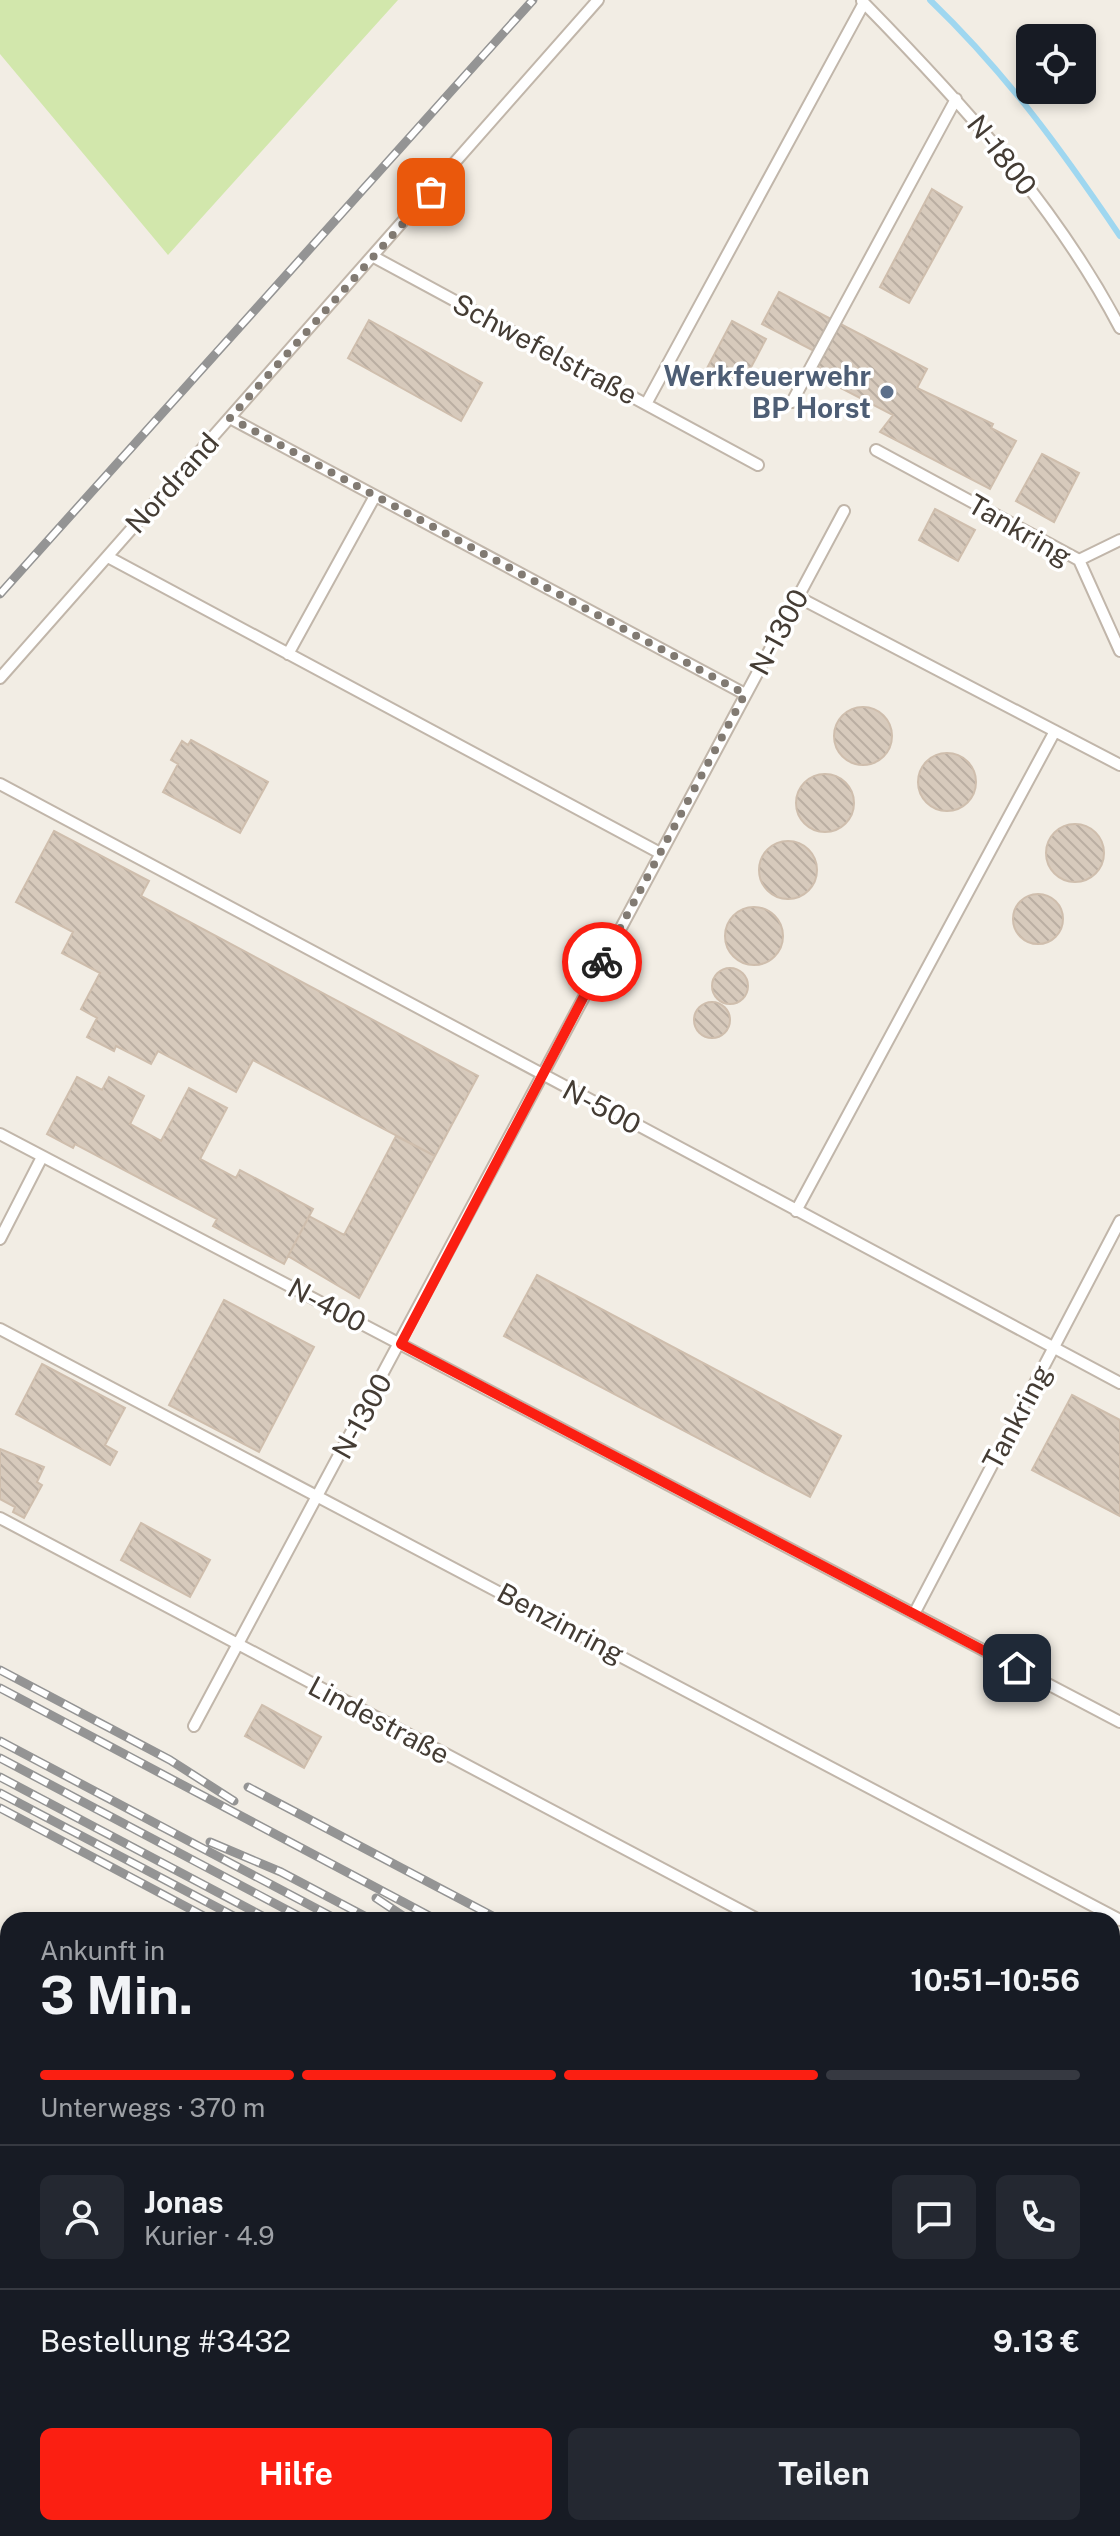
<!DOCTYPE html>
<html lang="de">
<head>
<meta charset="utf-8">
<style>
	:root { --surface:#171b24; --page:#242831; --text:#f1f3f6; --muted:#9ea1a6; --line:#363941; --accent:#fb1f12 }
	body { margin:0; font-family:"Public Sans",sans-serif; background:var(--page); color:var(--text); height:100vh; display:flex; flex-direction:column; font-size:30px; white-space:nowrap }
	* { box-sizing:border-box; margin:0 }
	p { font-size:26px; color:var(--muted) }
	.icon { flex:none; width:44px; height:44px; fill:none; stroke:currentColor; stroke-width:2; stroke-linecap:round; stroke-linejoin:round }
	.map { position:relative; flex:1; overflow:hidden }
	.drawer { position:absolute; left:0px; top:1912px; width:1120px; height:624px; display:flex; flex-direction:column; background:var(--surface); border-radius:24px 24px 0 0; box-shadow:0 4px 12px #0003 }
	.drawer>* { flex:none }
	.controls { position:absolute; left:1016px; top:24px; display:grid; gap:16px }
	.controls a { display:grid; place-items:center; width:80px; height:80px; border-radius:12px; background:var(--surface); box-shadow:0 4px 12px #0003; font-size:40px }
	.pin { position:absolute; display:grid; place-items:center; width:68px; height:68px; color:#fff; margin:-34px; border-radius:16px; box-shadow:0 4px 12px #0006 }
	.courier { position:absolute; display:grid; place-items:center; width:80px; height:80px; margin:-40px; border:6px solid #fb1f12; border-radius:50%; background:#fff; color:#222; box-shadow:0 2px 10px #0007 }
	.head em { font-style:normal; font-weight:700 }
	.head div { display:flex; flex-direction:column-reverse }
	.head { display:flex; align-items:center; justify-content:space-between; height:136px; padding:0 40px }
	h1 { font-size:52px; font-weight:700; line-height:60px }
	.bar { display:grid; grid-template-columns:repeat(4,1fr); gap:12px 8px; align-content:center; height:96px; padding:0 40px }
	.bar i { height:10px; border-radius:6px; background:var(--line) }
	.bar .on { background:var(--accent) }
	.bar p { grid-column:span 4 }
	.line { display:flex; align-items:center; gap:20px; padding:0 40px; border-top:2px solid var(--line) }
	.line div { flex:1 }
	.round { display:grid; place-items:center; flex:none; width:84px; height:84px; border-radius:12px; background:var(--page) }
	.primary-button { display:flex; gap:16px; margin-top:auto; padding:16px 40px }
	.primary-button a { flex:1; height:92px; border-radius:12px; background:var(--accent); color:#fff; font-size:32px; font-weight:700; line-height:92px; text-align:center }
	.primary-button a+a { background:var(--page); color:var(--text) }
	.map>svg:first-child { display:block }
	.green { fill:#d2e7ac }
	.forest { fill:url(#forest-firs) }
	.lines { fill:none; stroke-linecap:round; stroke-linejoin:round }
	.stream { stroke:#9fd7f0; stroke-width:6 }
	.building { fill:url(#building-back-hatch); stroke:#cfbead; stroke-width:2 }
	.lane-casing { stroke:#c1b6aa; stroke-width:14 }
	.lane { stroke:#fff; stroke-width:10 }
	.rail-casing { stroke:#949494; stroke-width:9 }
	.rail { stroke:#fff; stroke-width:6; stroke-dasharray:18; stroke-linecap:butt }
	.done { stroke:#817a72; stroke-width:8; stroke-dasharray:0 14.4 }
	.route { stroke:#fb1f12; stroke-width:10 }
	.service-dot { fill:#5c6f8a; stroke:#fff; stroke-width:3 }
	.labels { text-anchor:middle; stroke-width:7; stroke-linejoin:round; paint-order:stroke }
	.street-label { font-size:28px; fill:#443c34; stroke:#fff }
	.service-label { font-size:28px; font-weight:bold; fill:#4e5e75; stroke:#fff; text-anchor:end }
</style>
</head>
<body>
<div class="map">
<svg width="1120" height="2536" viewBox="0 0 1120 2536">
	<defs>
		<pattern id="forest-firs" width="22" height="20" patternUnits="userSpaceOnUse" patternTransform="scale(2)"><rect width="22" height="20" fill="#d2e7ac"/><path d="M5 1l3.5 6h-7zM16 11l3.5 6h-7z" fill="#b6c795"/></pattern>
		<pattern id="building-back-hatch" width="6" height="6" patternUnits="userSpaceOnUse" patternTransform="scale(2)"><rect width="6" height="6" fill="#d7cabc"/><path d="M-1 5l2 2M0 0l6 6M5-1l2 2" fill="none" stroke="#baaea2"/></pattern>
	</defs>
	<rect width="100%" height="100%" fill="#f2ede4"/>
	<!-- green -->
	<path class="green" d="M0 0H398L168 255 0 54Z
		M649 2528H1080L1078 2536H663Z"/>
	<!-- forest -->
	<path class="forest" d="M1112 2410 1120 2413V2536H1078L1079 2528H1112Z"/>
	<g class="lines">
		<!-- stream -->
		<path class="stream" d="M930 0C1006 73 1061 149 1120 236"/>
	</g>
	<!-- building -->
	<path class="building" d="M932 189 962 207 909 303 880 287Z
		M779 292 927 369 917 388 993 424 991 428 1016 441 990 489 880 432 893 415 812 373 822 355 762 324Z
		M369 320 482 383 461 421 348 358Z
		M732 321 766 339 740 388 706 370Z
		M1042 454 1079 473 1054 522 1016 501Z
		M935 509 975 530 958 561 919 540Z
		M834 736a29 29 0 1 1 58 0a29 29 0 1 1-58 0Z
		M191 740 268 782 240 833 163 792 178 764 171 760 182 741 188 745Z
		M918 782a29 29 0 1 1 58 0a29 29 0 1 1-58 0Z
		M796 803a29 29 0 1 1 58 0a29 29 0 1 1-58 0Z
		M1046 853a29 29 0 1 1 58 0a29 29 0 1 1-58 0Z
		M54 831 149 881 141 896 478 1076 435 1156 253 1060 236 1092 158 1051 151 1064 116 1046 114 1051 87 1037 97 1018 81 1009 100 973 62 953 73 932 16 902Z
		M759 870a29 29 0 1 1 58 0a29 29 0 1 1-58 0Z
		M1013 919a25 25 0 1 1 50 0a25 25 0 1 1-50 0Z
		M725 936a29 29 0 1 1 58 0a29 29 0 1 1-58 0Z
		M712 986a18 18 0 1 1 36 0a18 18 0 1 1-36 0Z
		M694 1020a18 18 0 1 1 36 0a18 18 0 1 1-36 0Z
		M77 1077 102 1090 109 1077 144 1096 130 1124 161 1141 189 1088 227 1108 200 1159 236 1178 240 1170 313 1209 284 1264 213 1226 217 1219 75 1144 73 1148 47 1134Z
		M396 1136 435 1156 359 1298 288 1256 309 1216 344 1235Z
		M537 1275 841 1436 810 1497 504 1336Z
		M224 1300 314 1347 259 1452 169 1405Z
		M42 1364 125 1408 105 1445 117 1452 110 1465 16 1414Z
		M1072 1395 1120 1420V1516L1032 1470Z
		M0 1449 44 1467 37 1482 42 1485 24 1518 13 1512 15 1507 0 1499Z
		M141 1523 210 1560 190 1597 121 1560Z
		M262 1705 321 1737 304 1768 245 1736Z
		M1112 2124 1120 2128V2158L1112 2174Z
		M8 2142V2273L0 2288V2157Z
		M1115 2168 1120 2171V2214L1112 2210Z
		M0 2448 8 2453V2528H145L140 2536H10L0 2531Z
		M406 2528H468L464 2536H421Z"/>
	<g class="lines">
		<!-- lane casing -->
		<g class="lane-casing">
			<path id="lane" d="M862 1C959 100 1055 204 1120 328
				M374 257 758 465
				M792 402 956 99
				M646 404 864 3
				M230 418 745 694
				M876 450 1079 560 1120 651
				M108 557 660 853
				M1079 560 1120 540
				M798 597 1120 765
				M288 654 375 496
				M0 678 598 0
				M0 784 1120 1383
				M0 1134 1120 1722
				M796 1211 1055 731
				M0 1239 42 1157
				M0 1329 1120 1920
				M0 1518 759 1920
				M914 1614 1120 1221
				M194 1726 844 511
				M1112 2108 1120 2112
				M0 2408 8 2412"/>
		</g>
		<!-- lane -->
		<use href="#lane" class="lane"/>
		<!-- rail casing -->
		<g class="rail-casing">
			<path id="rail" d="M0 594 533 0
				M0 1670 170 1760 234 1801
				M0 1688 437 1920
				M0 1741 338 1920
				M0 1758 306 1920
				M0 1777 270 1920
				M248 1787 500 1920
				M0 1793 241 1920
				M0 1808 211 1920
				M210 1842 281 1872 372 1920
				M376 1898 409 1920
				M1112 2243 1120 2247
				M1112 2259 1120 2263
				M1112 2277 1120 2281
				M1112 2311 1120 2317
				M1112 2330 1120 2334
				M1112 2347 1120 2352"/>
		</g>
		<!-- rail -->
		<use href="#rail" class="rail"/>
	</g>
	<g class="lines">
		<!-- done -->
		<path class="done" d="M431 192 230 418 745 694 602 962"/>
		<!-- route -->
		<path class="route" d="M602 962 401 1344 1017 1668"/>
	</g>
	<!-- markers -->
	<circle class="service-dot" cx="887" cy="392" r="8"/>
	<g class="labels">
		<!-- street labels -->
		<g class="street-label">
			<text transform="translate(1002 155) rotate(52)" y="10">N-1800</text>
			<text transform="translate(545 349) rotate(28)" y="10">Schwefelstraße</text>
			<text transform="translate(172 483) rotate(-48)" y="10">Nordrand</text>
			<text transform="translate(1020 530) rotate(30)" y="10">Tankring</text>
			<text transform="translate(779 632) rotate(-62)" y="10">N-1300</text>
			<text transform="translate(602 1107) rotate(28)" y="10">N-500</text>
			<text transform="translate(327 1305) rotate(28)" y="10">N-400</text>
			<text transform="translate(362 1416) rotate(-61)" y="10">N-1300</text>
			<text transform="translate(1017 1417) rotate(-62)" y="10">Tankring</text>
			<text transform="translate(561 1623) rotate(28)" y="10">Benzinring</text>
			<text transform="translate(379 1720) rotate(28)" y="10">Lindestraße</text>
		</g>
		<!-- service labels -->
		<g class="service-label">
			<text x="871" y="386">Werkfeuerwehr<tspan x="871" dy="32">BP Horst</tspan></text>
		</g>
	</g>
</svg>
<div class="controls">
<a><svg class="icon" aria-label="locate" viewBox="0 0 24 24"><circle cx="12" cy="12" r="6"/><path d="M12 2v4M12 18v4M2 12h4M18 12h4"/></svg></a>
</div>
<div class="pin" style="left:431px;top:192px;background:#ea580c"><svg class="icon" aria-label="bag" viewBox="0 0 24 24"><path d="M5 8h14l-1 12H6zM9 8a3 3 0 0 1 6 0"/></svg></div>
<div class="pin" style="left:1017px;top:1668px;background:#1f2937"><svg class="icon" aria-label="home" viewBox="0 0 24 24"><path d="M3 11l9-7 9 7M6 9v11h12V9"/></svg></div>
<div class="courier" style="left:602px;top:962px"><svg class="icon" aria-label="bike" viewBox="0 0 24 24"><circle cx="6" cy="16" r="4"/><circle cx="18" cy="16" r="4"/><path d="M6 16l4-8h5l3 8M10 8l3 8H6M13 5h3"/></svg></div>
<section class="drawer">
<div class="head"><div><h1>3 Min.</h1><p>Ankunft in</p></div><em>10:51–10:56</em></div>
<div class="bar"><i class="on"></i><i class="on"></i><i class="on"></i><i></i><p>Unterwegs · 370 m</p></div>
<div class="line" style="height:144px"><a class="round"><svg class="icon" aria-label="person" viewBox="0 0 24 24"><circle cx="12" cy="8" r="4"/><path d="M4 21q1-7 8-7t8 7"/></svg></a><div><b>Jonas</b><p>Kurier · 4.9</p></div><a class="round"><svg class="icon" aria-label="chat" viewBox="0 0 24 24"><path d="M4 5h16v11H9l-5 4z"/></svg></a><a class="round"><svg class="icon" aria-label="phone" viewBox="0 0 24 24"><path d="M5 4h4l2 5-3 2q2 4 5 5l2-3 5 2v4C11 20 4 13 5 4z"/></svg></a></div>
<div class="line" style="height:104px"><div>Bestellung #3432</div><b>9.13 €</b></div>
<div class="primary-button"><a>Hilfe</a><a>Teilen</a></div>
</section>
</div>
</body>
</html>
